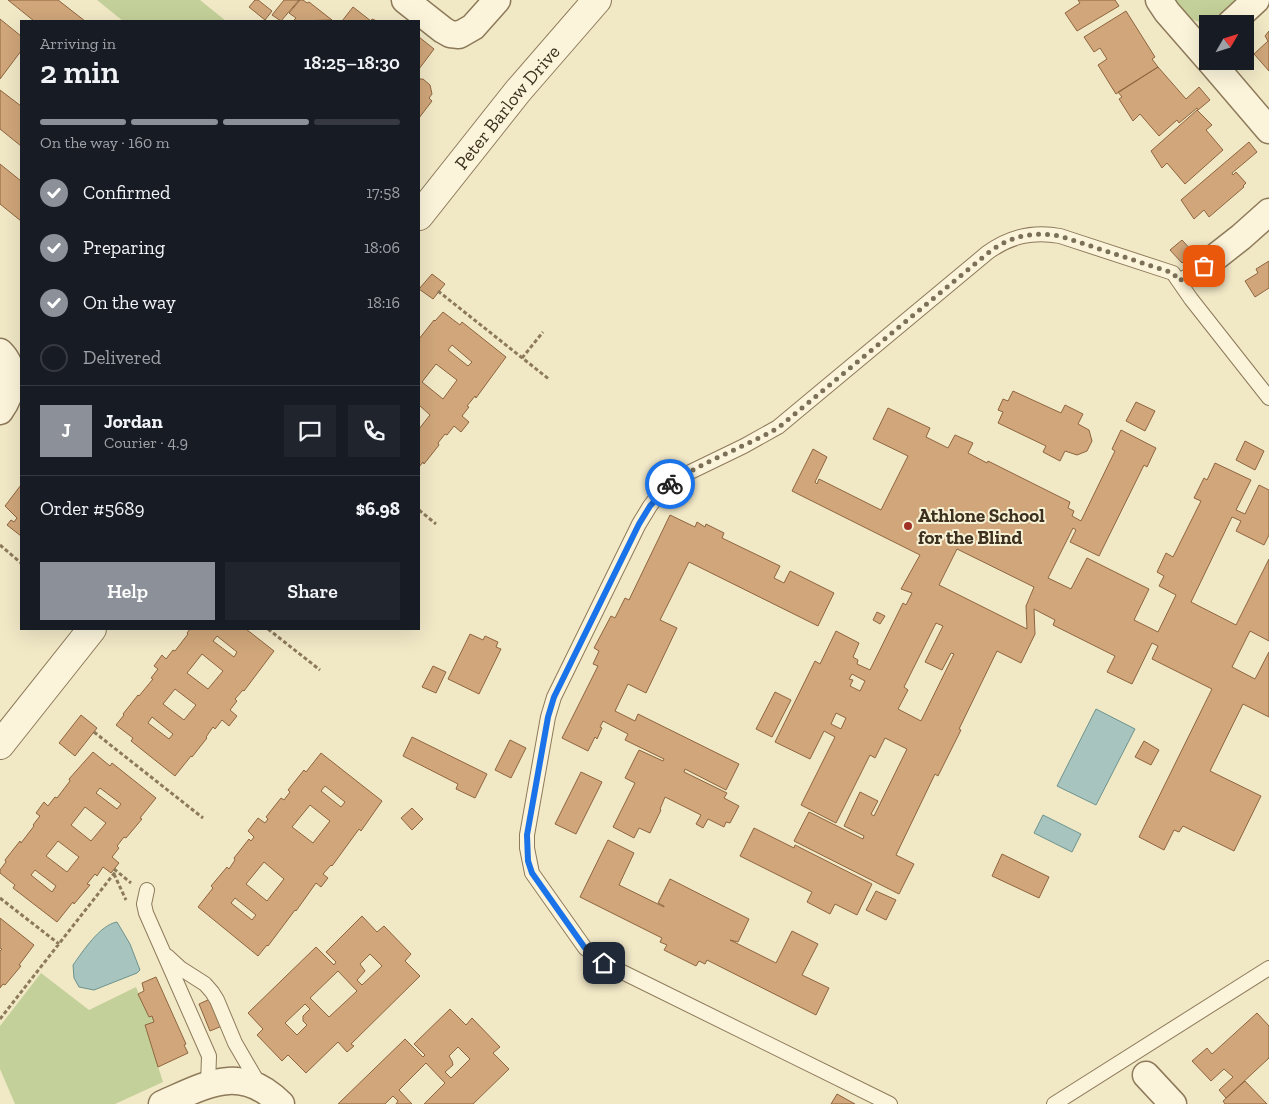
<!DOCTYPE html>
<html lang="en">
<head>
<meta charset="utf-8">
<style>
	:root { --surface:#171b24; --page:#20242c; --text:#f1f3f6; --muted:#9ea1a6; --line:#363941; --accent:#8c9099 }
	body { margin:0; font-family:"Zilla Slab",serif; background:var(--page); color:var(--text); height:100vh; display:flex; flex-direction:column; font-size:19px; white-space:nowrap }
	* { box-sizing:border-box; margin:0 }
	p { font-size:16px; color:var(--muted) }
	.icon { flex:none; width:28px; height:28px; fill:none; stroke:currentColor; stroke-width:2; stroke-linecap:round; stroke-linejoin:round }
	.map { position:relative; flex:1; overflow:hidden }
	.details { position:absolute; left:20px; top:20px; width:400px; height:610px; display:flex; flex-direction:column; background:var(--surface); border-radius:0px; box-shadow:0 5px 20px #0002 }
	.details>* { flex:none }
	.needle { width:32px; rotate:51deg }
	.fabs { position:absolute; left:1199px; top:15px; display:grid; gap:10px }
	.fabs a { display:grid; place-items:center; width:55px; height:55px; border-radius:0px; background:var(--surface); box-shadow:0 5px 20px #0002; font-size:25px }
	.pin { position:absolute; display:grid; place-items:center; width:42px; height:42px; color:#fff; margin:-21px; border-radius:10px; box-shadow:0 2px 8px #0006 }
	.courier { position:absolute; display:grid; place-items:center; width:50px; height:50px; margin:-25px; border:4px solid #1a73e8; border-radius:50%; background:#fff; color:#222; box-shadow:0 1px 6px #0007 }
	.overview em { font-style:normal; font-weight:600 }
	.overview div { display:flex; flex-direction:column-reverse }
	.overview { display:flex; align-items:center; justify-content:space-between; height:85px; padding:0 20px }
	h1 { font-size:32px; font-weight:600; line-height:38px }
	.bar { display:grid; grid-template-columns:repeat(4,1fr); gap:8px 5px; align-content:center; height:60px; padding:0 20px }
	.bar i { height:6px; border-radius:4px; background:var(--line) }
	.bar .active { background:var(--accent) }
	.bar p { grid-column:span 4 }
	.line { display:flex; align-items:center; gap:12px; padding:0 20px; border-top:1px solid var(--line) }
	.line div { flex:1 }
	.round { display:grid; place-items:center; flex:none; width:52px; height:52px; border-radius:0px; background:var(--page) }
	ol { padding:0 20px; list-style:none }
	li { display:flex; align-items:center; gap:15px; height:55px }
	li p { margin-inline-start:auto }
	li .icon { padding:5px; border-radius:50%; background:var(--accent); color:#fff; stroke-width:4 }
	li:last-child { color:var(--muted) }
	li i { width:28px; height:28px; border:2px solid var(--line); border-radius:50% }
	.action { display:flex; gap:10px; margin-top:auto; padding:10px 20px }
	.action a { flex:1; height:58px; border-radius:0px; background:var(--accent); color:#fff; font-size:20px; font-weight:600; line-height:58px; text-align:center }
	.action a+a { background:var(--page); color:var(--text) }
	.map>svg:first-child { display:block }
	.green { fill:#c4d099 }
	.water { fill:#a8c4be; stroke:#6d938d }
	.building { fill:#d0a67a; stroke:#8e653f; fill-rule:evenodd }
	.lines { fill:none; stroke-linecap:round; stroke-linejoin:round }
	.service-casing { stroke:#8d7a5a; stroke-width:16 }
	.minor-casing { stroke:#8d7a5a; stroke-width:29 }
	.tertiary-casing { stroke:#8d7a5a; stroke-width:30 }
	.path { stroke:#8d7a5a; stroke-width:3; stroke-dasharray:4 2.5; stroke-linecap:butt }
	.service { stroke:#fbf4da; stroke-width:14 }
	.minor { stroke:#fbf4da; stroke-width:26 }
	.tertiary { stroke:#fbf4da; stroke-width:28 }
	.done { stroke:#7c7059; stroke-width:5; stroke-dasharray:0 9 }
	.route { stroke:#1a73e8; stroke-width:6 }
	.poi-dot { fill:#a03127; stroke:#f7f1d6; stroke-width:2 }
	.labels { text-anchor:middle; stroke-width:4; stroke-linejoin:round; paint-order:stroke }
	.street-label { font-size:19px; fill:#3d301f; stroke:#f7f1d6 }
	.poi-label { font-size:19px; font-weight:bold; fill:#3d301f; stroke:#f7f1d6; text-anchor:start }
</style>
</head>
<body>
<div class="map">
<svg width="1269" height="1104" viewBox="0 0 1269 1104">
	<rect width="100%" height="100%" fill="#f1e8c6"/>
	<!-- green -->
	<path class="green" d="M97 0H200L226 21H123Z
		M1175 0H1238C1213 23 1197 35 1175 0Z
		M41 973 89 1010 136 987 149 1017 152 1016 154 1022 145 1025 163 1082 115 1104H15L0 1069V1026Z"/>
	<!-- water -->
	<path class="water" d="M1096 709 1135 729 1096 805 1057 786Z
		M1043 815 1081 834 1072 852 1034 833Z
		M117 922 130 944 140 970 137 973 94 990 79 987 74 978 73 965C83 951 100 925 117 922Z"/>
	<!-- building -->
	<path class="building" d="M8 0H58L85 21H34Z
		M255 0H258L272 11 265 20 249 7Z
		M284 0H299L281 21 272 15Z
		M300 0H303L307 3 309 2 332 20 296 21 294 20 296 18 289 13Z
		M1078 0H1115L1119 6 1077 31 1065 13 1080 3Z
		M353 7 371 21 372 19 377 21H342Z
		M1126 11 1155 57 1152 59 1158 67 1116 94 1098 65 1107 59 1100 48 1094 52 1084 37Z
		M0 19 21 36V51L0 79Z
		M1269 31V71L1254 54 1268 41 1265 36Z
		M419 37 434 49 419 69Z
		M1158 67 1186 99 1199 87 1210 100 1198 110 1197 108 1179 123 1177 120 1159 136 1140 114 1133 121 1119 99 1122 97 1118 92Z
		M419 79H423L430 85 432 94 429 98 432 101 419 118Z
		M0 90 21 106V146L0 129Z
		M1197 110 1212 125 1206 130 1223 150 1185 184 1167 163 1162 168 1151 151Z
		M1249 142 1257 152 1232 173 1233 175 1236 172 1246 183 1243 186 1244 187 1209 217 1204 210 1194 219 1181 200Z
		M0 164 21 181V221L0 204Z
		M1182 240 1193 252 1182 263 1170 250Z
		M1269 261V288L1255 297 1245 281 1258 273 1256 269Z
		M432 274 445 284 433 299 419 289Z
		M443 312 460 325 462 322 506 357 476 398 475 396 467 406 469 407 462 416 469 422 461 432 454 426 447 435 445 434 438 443 439 445 424 464 423 462 419 467V429L430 415 419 405V342L420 340 419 339 434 320 435 321ZM452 345 472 362 468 366 448 350ZM436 364 457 380 443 399 422 382Z
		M1013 391 1061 413 1065 405 1083 414 1078 424 1089 430 1092 441 1087 451 1077 455 1065 451 1060 461 1043 452 1046 446 998 423 1003 412 998 410 1003 399 1008 401Z
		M1136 402 1155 411 1145 431 1126 421Z
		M888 408 930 428 926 437 948 448 955 435 973 443 968 453 987 463 988 461 1070 502 1068 508 1074 511 1072 516 1081 521 1115 451 1112 449 1121 430 1156 448 1147 467 1144 465 1099 556 1070 542 1076 530 1073 528 1048 578 1071 589 1087 558 1149 589 1134 620 1158 632 1176 595 1159 586 1164 576 1157 572 1166 553 1173 557 1201 501 1194 498 1204 478 1207 480 1215 463 1251 480 1236 510 1245 514 1259 485 1269 490V535L1264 545 1236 531 1241 521 1232 517 1191 602 1236 625 1269 559V641L1250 631 1232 667 1255 679 1269 652V717L1243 704 1210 771 1261 796 1234 851 1183 826 1179 832 1174 830 1164 850 1139 837 1212 689 1152 659 1158 646 1152 643 1132 684 1107 672 1115 656 1053 625 1055 620 1034 609 1035 634 1021 663 997 651 959 729 961 730 938 776 935 774 896 855 914 864 899 894 794 841 809 812 863 839 864 836 844 826 860 792 878 801 871 814 874 816 907 749 885 738 875 758 870 755 836 823 801 805 835 737 824 731 810 759 775 742 815 661 820 664 836 631 859 643 853 657 858 660 857 664 870 670 903 603 906 605 912 593 901 589 920 555 792 491 813 449 827 457 815 482 817 484 819 479 881 510 908 456 873 439ZM957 549 1034 587 1026 606 1027 629 939 585ZM936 623 943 626 925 662 942 670 951 653 954 654 921 721 898 709 908 690 904 687ZM852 674 865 681 860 691 850 686 853 680 849 679ZM836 713 846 718 841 729 831 724Z
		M1245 441 1264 451 1255 470 1236 460Z
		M21 485V536L7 525 11 520 14 522 17 518 5 506Z
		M670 515 695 527 697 522 705 527 706 524 724 533 722 538 780 566 774 578 784 583 790 571 834 593 818 626 689 562 660 620 677 628 646 693 628 684 615 711 635 721 638 714 739 764 726 790 685 769 684 772 727 793 724 798 739 806 730 823 726 822 724 827 708 819 703 828 696 824 701 815 665 797 660 809 661 810 650 833 639 828 634 838 613 827 635 783 625 778 639 750 663 761 664 759 625 740 628 734 603 721 600 727 602 728 597 739 595 737 588 751 562 738 598 666 593 664 599 651 594 648 611 616 615 618 625 598 629 600Z
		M877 612 885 616 880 624 873 620Z
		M190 629H246L274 651 244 691 243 690 235 699 237 701 230 710 237 716 229 726 222 720 215 729 213 727 206 737 207 738 192 757 191 756 175 776 131 741 133 738 116 725 124 715 123 714 138 695 139 696 153 679 151 678 158 669 154 666 162 655 166 659 173 650 175 651 188 634 187 633ZM217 636 237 652 234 657 213 641ZM202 654 223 671 208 689 187 673ZM175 689 196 705 184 720 163 704ZM152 717 173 734 169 739 148 723Z
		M470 634 483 640 485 636 498 642 496 647 501 649 479 694 448 679Z
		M433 666 446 672 436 693 422 687Z
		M775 692 791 700 772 737 756 729Z
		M81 715 97 728 75 756 59 743Z
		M412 737 487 774 475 798 456 789 458 784 403 756Z
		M510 740 526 748 511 778 495 770Z
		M1144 741 1159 750 1151 765 1135 757Z
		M93 752 110 766 112 763 156 798 140 818 142 819 126 838 124 837 117 846 119 848 112 857 119 863 111 873 103 867 97 876 95 874 87 884 90 885 74 904 73 902 57 922 13 888 15 885 0 873V870L6 862 5 860 20 841 21 843 34 826 33 825 40 816 36 813 44 802 48 806 55 797 57 798 70 781 69 779ZM100 788 121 804 117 809 96 793ZM85 807 106 823 91 841 71 825ZM58 841 79 857 67 872 46 856ZM35 870 56 886 52 892 31 875Z
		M321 753 382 801 361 831 359 829 332 866 331 865 323 874 328 878 321 887 316 883 296 911 295 910 268 946 267 945 258 956 198 907 213 888 211 886 227 867 229 869 235 860 234 858 249 839 251 841 254 837 248 831 258 818 265 823 268 819 266 817 281 798 284 800 290 792 288 790 304 770 306 772ZM325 786 345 802 341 807 321 791ZM310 805 330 821 313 843 292 827ZM264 862 284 879 267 901 246 884ZM235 898 256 915 252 920 231 903Z
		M581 772 602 782 576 834 555 824Z
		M412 808 423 819 412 830 401 818Z
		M754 828 794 848 795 845 872 884 857 915 835 904 830 914 807 902 812 892 740 856Z
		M608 840 634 853 619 885 664 907V906L658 903 670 879 749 919 738 942 730 940 776 963 792 931 818 944 802 975 829 988 816 1015 707 960 705 964 699 961 696 966 664 950 667 945 660 942 662 938 580 897Z
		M1002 854 1049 877 1039 898 992 876Z
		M876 891 896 900 886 920 866 910Z
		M362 916 377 932 384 926 411 954 405 961 420 976 351 1044 354 1046 347 1052 338 1042 306 1073 288 1055 282 1061 257 1035 263 1029 248 1013 316 947 334 965 336 962 326 952ZM370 954 382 966 362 985 357 980 365 971 360 964ZM338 971 357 991 329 1017 310 998ZM305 1004 310 1009 303 1016V1021L307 1025 297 1035 285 1023Z
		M0 918 34 945 19 965 21 966 5 985 3 984 0 988V951L2 949 0 948Z
		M156 977 186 1044 184 1045 188 1053 158 1067 145 1025 154 1022 152 1016 149 1017 138 994 144 991 142 983Z
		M210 999 222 1026 210 1031 199 1004Z
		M450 1009 466 1025 472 1018 500 1047 493 1053 509 1069 473 1104H424L445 1083 426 1063 399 1090 412 1104H396L398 1101 393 1096 385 1104H338L405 1039 423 1057 425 1055 414 1044ZM458 1047 470 1059 451 1078 445 1072 453 1065 452 1061 449 1056Z
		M1257 1013 1269 1026V1058L1226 1098 1219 1090 1233 1077 1224 1069 1211 1081 1192 1061 1207 1048 1212 1054Z
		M1245 1081 1267 1104H1225L1223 1101Z
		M837 1094 855 1104H831Z"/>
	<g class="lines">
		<!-- service casing -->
		<g class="service-casing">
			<path id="service" d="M1179 281 1204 266
				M147 890 144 904 146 913 209 1056 208 1084
				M167 956 180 968 205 984 212 992 217 1000 235 1043 260 1086
				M890 1104 604 963 585 948 532 873 527 848V835L548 717 554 697 639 524 650 506 659 494 682 476 744 446 778 427 987 253C1010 236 1033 231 1060 236L1173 273 1191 299 1269 398
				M1054 1104 1269 968"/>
		</g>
		<!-- minor casing -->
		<g class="minor-casing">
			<path id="minor" d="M405 0 443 30 450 34 459 35 473 27 497 0
				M1159 0 1167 12 1208 59
				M1230 24 1256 0
				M1210 61 1269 130
				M1204 266 1241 237 1269 212
				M0 352C17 369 13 393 0 411
				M1146 1075 1173 1104
				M162 1104C206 1085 240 1063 281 1104"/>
		</g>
		<!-- tertiary casing -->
		<g class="tertiary-casing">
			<g id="tertiary">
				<path id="s1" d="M419 216 518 91 597 0"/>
				<path d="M0 745 92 629"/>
			</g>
		</g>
		<!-- path -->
		<path class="path" d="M438 291 550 380
			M522 358 543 332
			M419 510 436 524
			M0 545 21 563
			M268 629 320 670
			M94 732 203 818
			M114 869 131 883
			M114 874 126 900
			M0 898 59 944
			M0 1019 116 871"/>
		<!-- service -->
		<use href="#service" class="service"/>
		<!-- minor -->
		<use href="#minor" class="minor"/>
		<!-- tertiary -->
		<use href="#tertiary" class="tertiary"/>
	</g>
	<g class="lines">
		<!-- done -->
		<path class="done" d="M670 484C703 461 743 448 778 428L988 253C1010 236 1033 231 1060 236L1173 273 1179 281 1204 266"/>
		<!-- route -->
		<path class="route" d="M604 963 585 948 532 873 528 861 527 835 548 717 554 697 639 524 650 506 670 484"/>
	</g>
	<!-- markers -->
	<circle class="poi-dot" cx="908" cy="526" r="5"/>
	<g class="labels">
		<!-- street labels -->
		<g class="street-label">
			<text dy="7" stroke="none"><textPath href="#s1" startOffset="140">Peter Barlow Drive</textPath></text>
		</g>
		<!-- poi labels -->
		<g class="poi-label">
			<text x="918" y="522">Athlone School<tspan x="918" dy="22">for the Blind</tspan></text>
		</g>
	</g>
</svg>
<div class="fabs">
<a><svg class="needle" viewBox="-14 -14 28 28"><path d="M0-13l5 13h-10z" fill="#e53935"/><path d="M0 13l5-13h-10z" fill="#9ea1a6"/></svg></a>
</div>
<div class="pin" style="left:1204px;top:266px;background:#ea580c"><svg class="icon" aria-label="bag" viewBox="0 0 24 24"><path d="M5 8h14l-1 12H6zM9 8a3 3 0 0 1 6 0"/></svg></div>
<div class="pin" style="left:604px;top:963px;background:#1f2937"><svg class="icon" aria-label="home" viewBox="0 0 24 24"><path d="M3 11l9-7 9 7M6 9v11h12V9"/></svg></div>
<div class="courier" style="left:670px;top:484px"><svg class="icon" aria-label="bike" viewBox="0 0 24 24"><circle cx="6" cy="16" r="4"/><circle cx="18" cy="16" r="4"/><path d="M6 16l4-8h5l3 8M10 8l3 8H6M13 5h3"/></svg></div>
<section class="details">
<div class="overview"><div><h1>2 min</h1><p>Arriving in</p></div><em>18:25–18:30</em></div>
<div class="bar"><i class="active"></i><i class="active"></i><i class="active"></i><i></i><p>On the way · 160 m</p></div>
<ol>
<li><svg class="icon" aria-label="check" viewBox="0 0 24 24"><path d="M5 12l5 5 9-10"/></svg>Confirmed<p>17:58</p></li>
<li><svg class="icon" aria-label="check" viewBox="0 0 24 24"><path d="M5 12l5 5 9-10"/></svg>Preparing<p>18:06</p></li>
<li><svg class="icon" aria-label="check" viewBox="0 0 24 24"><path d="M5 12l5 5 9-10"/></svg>On the way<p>18:16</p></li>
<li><i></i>Delivered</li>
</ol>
<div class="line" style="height:90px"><b class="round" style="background:var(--accent);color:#fff">J</b><div><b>Jordan</b><p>Courier · 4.9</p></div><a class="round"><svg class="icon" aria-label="chat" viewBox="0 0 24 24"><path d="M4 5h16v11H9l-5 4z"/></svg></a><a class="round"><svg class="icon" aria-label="phone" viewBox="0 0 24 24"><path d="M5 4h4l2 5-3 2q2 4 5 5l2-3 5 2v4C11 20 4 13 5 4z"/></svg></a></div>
<div class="line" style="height:65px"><div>Order #5689</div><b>$6.98</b></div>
<div class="action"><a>Help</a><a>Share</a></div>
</section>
</div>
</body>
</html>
